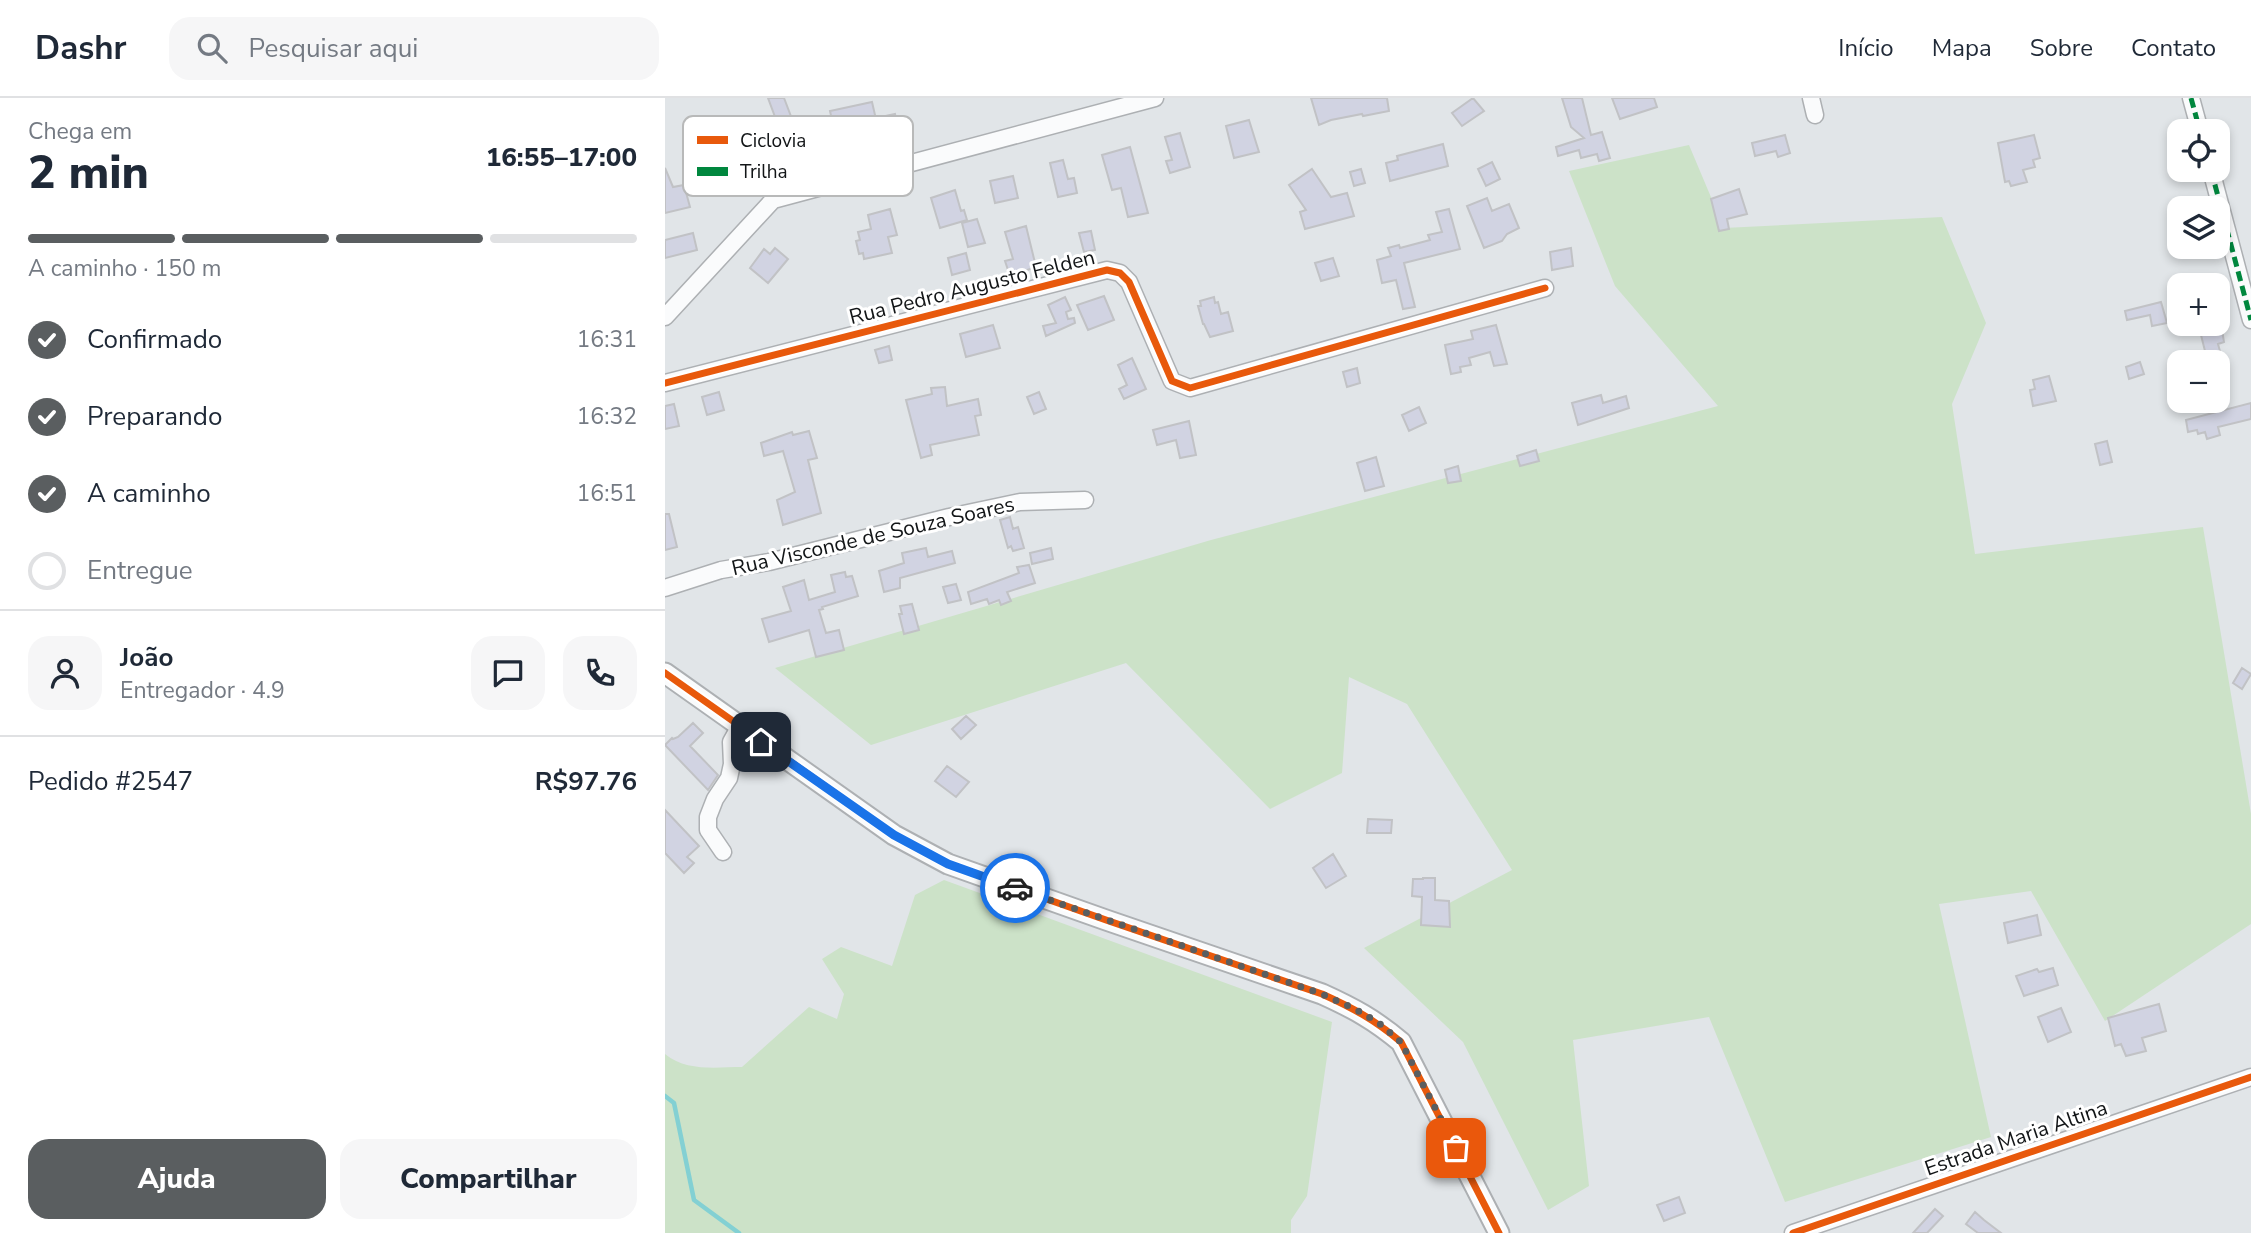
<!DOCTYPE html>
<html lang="pt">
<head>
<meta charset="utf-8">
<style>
	:root { --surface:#fff; --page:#f6f6f7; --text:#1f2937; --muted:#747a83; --line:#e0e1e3; --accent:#5a5e60 }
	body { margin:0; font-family:"Nunito Sans",sans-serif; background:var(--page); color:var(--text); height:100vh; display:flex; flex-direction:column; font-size:26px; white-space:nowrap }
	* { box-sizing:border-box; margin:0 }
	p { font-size:23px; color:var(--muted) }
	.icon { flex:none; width:38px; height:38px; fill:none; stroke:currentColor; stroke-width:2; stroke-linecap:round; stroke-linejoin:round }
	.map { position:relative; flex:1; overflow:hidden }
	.drawer { display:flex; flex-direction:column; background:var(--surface); width:665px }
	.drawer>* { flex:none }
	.tools { position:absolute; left:1502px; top:21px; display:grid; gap:14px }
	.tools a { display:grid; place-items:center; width:63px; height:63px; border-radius:14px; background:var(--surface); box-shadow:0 4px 10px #0003; font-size:35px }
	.pin { position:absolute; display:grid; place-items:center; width:60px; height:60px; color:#fff; margin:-30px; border-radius:14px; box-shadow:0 4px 10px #0006 }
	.courier { position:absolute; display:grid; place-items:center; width:70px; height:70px; margin:-35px; border:5px solid #1a73e8; border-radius:50%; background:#fff; color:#222; box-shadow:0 2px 9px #0007 }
	.headline em { font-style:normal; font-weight:800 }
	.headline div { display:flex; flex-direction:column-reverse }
	.headline { display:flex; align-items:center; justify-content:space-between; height:119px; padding:0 28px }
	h1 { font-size:46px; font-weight:800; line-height:52px }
	.bar { display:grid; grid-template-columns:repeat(4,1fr); gap:10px 7px; align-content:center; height:84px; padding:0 28px }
	.bar i { height:9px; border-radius:5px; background:var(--line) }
	.bar .active { background:var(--accent) }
	.bar p { grid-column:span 4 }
	.line { display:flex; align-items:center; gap:18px; padding:0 28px; border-top:2px solid var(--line) }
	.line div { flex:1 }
	.round { display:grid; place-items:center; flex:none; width:74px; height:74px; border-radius:21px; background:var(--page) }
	ol { padding:0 28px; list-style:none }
	li { display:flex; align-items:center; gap:21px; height:77px }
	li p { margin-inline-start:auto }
	li .icon { padding:7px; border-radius:50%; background:var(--accent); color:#fff; stroke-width:4 }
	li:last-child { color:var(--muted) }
	li i { width:38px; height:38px; border:4px solid var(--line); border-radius:50% }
	.action { display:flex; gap:14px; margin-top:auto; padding:14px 28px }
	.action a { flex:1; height:80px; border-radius:21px; background:var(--accent); color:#fff; font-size:28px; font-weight:800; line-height:80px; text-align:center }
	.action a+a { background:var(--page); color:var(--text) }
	header { display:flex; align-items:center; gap:42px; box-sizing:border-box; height:98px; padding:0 35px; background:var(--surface); border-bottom:2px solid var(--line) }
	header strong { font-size:33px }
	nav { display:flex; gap:38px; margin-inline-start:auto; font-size:24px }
	.search { width:490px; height:63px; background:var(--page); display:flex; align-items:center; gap:18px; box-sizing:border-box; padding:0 24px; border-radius:21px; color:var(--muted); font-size:26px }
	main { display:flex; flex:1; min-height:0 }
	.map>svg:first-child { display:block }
	.green { fill:#cce2c8 }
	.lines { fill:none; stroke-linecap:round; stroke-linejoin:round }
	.stream { stroke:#83d0d3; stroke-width:4.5 }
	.building { fill:#d1d3e2; stroke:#c1c2c5; stroke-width:2 }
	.minor-casing { stroke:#adb0b3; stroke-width:19 }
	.major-casing { stroke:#adb0b3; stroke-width:23 }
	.minor { stroke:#fafbfc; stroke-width:16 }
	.major { stroke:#fafbfc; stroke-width:19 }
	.quiet { stroke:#00873e; stroke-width:5; stroke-dasharray:10 5; stroke-linecap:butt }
	.cycleway-casing { stroke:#fff; stroke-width:11 }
	.cycleway { stroke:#e8590c; stroke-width:7 }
	.done { stroke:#5a5e60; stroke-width:7; stroke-dasharray:0 12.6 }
	.route { stroke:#1a73e8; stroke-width:9 }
	.labels { text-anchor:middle; stroke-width:6; stroke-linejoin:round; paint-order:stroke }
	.street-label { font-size:21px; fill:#121517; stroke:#fff }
	.key { fill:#fff; stroke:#b8b9b9; stroke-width:2 }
	.key-label { font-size:19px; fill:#121517 }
</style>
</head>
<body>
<header>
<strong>Dashr</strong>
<div class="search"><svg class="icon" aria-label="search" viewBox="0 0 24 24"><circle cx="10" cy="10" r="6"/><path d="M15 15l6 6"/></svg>Pesquisar aqui</div>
<nav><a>Início</a><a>Mapa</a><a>Sobre</a><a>Contato</a></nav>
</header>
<main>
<section class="drawer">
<div class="headline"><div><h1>2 min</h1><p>Chega em</p></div><em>16:55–17:00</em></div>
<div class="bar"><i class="active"></i><i class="active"></i><i class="active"></i><i></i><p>A caminho · 150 m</p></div>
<ol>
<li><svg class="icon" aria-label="check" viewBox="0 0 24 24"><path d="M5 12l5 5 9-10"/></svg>Confirmado<p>16:31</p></li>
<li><svg class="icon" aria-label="check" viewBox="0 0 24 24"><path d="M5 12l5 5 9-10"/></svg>Preparando<p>16:32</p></li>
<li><svg class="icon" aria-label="check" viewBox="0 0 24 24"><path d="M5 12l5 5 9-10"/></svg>A caminho<p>16:51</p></li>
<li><i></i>Entregue</li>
</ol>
<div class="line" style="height:126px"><a class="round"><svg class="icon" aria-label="person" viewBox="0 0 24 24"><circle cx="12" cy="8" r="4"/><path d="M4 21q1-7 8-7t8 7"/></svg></a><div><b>João</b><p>Entregador · 4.9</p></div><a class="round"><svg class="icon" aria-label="chat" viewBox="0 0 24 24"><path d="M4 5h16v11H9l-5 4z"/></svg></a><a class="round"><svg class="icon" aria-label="phone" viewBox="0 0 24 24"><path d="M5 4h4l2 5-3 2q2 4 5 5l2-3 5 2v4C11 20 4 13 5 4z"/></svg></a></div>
<div class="line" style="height:91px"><div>Pedido #2547</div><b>R$97.76</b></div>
<div class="action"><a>Ajuda</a><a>Compartilhar</a></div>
</section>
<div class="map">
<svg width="1586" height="1135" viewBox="0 0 1586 1135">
	<rect width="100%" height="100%" fill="#e1e5e8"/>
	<!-- green -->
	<path class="green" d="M1024 47 1059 130 1277 119 1321 225 1287 306 1310 456 1538 429 1586 716V826L1440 923 1366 793 1274 806 1326 1039 1120 1104 1044 919 908 942 924 1088 883 1112 798 944 699 850 847 772 742 606 684 579 677 675 605 711 461 565 206 647 110 570 546 442 1053 308 950 188 904 73Z
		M279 782 667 924 642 1098 626 1122V1135H0V956C22 974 51 969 77 969L144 909 172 921 179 896 157 861 176 849 227 868 250 797Z"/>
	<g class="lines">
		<!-- stream -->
		<path class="stream" d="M0 998 9 1005 29 1102 74 1135"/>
	</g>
	<!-- building -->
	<path class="building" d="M103 0H119L130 29 116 35Z
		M646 0H722L724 13 698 18 697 16 666 22 654 27Z
		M808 0 819 13 797 28 787 15Z
		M897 0H917L926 37 937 34 945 60 934 63 932 56 916 60 914 52 893 58 891 49 919 40 906 29Z
		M947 0H989L992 9 955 21Z
		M207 4 213 30 171 40 165 13Z
		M230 16 234 35 218 39 215 37 211 20Z
		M584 22 594 54 569 60 561 28Z
		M515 35 525 69 505 75 501 63 507 62 500 39Z
		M1120 37 1125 55 1113 59 1111 53 1090 58 1087 45Z
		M1369 37 1375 60 1368 62 1370 69 1358 72 1362 84 1346 88 1344 83 1340 84 1333 45Z
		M778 46 783 68 725 83 721 65 733 62 732 58Z
		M465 49 483 115 463 119 456 90 447 92 437 57Z
		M398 62 403 81 409 80 412 95 393 99 385 65Z
		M827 64 835 81 821 88 813 71Z
		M0 70 8 89 19 87 25 109 0 115Z
		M647 71 666 99 682 95 689 118 640 131 635 114 641 112 624 87Z
		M696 71 700 85 689 88 685 74Z
		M348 78 353 100 330 105 325 83Z
		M1074 91 1082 116 1062 121 1064 131 1054 133 1046 101Z
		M290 92 296 113 299 112 302 122 275 130 266 100Z
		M822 100 827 113 844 106 854 130 842 136 837 143 819 150 802 108Z
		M225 111 232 137 223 139 227 155 199 161 198 155 194 156 191 143 195 142 193 134 206 131 203 117Z
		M784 111 795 151 739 165 750 209 738 211 731 182 717 185 712 162 726 158 723 150 734 147 735 150 765 142 763 137 777 134 771 114Z
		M312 121 320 145 303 149 297 125Z
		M361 128 371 169 345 178 340 163 348 161 340 134Z
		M426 133 430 152 419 154 414 135Z
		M28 135 32 152 0 160V142Z
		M110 150 123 161 103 185 85 170 99 151 105 156Z
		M906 150 908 168 887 172 885 154Z
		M301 155 305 172 287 177 283 160Z
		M668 160 674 178 656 183 650 165Z
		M439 198 449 222 423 232 412 207Z
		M400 199 406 212 401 214 403 221 409 220 410 225 381 238 378 228 391 225 383 207Z
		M549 199 550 205 553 204 556 216 563 214 568 233 545 239 539 226H538L533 208H536L535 203Z
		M1496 204 1502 225 1487 228 1485 217 1462 222 1460 213Z
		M328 227 335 250 301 259 295 236Z
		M831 227 842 266 829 268 825 254 804 260 806 267 795 269 796 274 786 276 780 247 808 241 806 233Z
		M1557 232 1559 244 1553 246 1558 264H1547L1544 256 1541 257 1536 237Z
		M224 248 227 262 214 265 210 252Z
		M467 260 481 291 459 301 454 291 462 287 453 267Z
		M1475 264 1479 276 1464 281 1461 269Z
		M692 270 695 285 682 289 678 274Z
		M1384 278 1391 303 1368 308 1365 292 1370 291 1368 282Z
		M280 289 282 308 313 301 316 317 310 318 314 337 265 347 267 357 256 360 241 302 267 296 266 290Z
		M54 294 59 312 42 317 37 299Z
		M374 294 381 311 369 316 362 299Z
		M936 297 938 305 961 298 964 310 913 327 907 305Z
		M1586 305V321L1553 329 1555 337 1542 341 1540 334 1533 336 1532 332 1523 334 1521 322Z
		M9 306 14 328 0 331V308Z
		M754 309 761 325 744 333 737 317Z
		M524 323 531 357 515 360 511 342 492 347 488 332Z
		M144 333 152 360 143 362 156 415 118 427 112 402 130 394 118 353 99 358 96 345 127 334 128 337Z
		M1442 343 1447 364 1435 367 1430 346Z
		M871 352 874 363 855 368 852 358Z
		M711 359 719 388 700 393 692 365Z
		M793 368 796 383 783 385 780 372Z
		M0 416H4L12 449 0 452Z
		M345 419 348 431 353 429 359 450 348 453 346 448 343 450 335 422Z
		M261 450 263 459 287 453 290 465 235 480V490L219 494 214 473 239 465 237 455Z
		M386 450 388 461 367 466 365 455Z
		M364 467 370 485 342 494 346 503 336 507 334 502 324 506 322 501 306 506 303 494 354 475 352 469Z
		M180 474 181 479 187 478 193 498 157 509 158 511 154 512 161 535 174 532 179 552 151 559 144 532 104 544 97 521 126 513 118 489 139 482 144 502 170 494 166 477Z
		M291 486 296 502 283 505 278 489Z
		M247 506 254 532 239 536 234 516H237L235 508Z
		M1577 570 1586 576 1577 591 1568 585Z
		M301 618 311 627 296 641 287 631Z
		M28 625 38 635 25 648 53 677 43 692 0 647 7 640 8 641 13 639Z
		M282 668 304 684 291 699 270 683Z
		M0 712 34 748 22 759 29 765 19 775 0 755Z
		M703 721 727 722 726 735H702Z
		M668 756 681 778 661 790 648 770Z
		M758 780H770V802L784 803 785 829 756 827 757 799 747 798 748 781H758Z
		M1372 817 1376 837 1343 845 1339 825Z
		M1388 870 1393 887 1359 898 1351 878 1372 871 1374 874Z
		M1494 906 1501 933 1477 940 1481 953 1461 958 1456 946 1450 948 1443 920Z
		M1396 910 1406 934 1383 944 1373 919Z
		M1014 1099 1020 1115 999 1123 992 1107Z
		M1270 1111 1278 1118 1262 1135H1248Z
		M1310 1114 1319 1122 1336 1135H1313L1301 1126Z"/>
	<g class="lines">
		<!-- minor casing -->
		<g class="minor-casing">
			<path id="minor" d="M1146 0 1150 17
				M1526 0 1535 33
				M1546 72 1586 222
				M0 219 108 102 490 0
				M0 285 442 172 455 175 464 184 507 283 525 290 880 190
				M0 490 56 472 104 464 284 419 355 404 420 402
				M58 754 43 732V719L50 701 64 680 67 666 66 644 75 628
				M1128 1135 1586 979"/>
		</g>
		<!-- major casing -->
		<g class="major-casing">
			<path id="major" d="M0 575 229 737 283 766 441 822 657 896C688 910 710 922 736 944L834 1135"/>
		</g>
		<!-- minor -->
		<use href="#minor" class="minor"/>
		<!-- major -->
		<use href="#major" class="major"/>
		<!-- quiet -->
		<path class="quiet" d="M1526 0 1535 33
			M1546 72 1586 222"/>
		<!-- cycleway casing -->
		<g class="cycleway-casing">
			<path id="cycleway" d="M0 285 442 172 455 175 464 184 507 283 525 290 880 190
				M0 575 229 737 283 766 441 822 657 896C688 910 710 922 736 944L834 1135
				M1128 1135 1586 979"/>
		</g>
		<!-- cycleway -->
		<use href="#cycleway" class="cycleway"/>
	</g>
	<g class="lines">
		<!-- done -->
		<path class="done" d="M350 790 657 896 690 911 714 925 736 944 791 1050"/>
		<!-- route -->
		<path class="route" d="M96 644 229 737 283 766 350 790"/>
	</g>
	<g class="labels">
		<!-- street labels -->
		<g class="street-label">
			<text transform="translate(307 189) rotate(-14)" y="7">Rua Pedro Augusto Felden</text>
			<text transform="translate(208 438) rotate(-13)" y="7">Rua Visconde de Souza Soares</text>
			<text transform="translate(1351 1040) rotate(-19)" y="7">Estrada Maria Altina</text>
		</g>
	</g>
	<!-- legend -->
	<rect x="18" y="18" width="230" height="80" rx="10" class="key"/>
	<rect x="32" y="38" width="31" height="8" fill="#e8590c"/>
	<rect x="32" y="69" width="31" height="9" fill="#00873e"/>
	<g class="key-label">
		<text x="75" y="49">Ciclovia</text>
		<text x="75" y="80">Trilha</text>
	</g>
</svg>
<div class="tools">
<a><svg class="icon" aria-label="locate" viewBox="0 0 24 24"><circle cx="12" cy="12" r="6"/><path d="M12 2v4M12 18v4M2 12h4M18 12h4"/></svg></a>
<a><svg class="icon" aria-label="layers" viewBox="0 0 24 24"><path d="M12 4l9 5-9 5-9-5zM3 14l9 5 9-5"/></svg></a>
<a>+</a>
<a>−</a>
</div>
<div class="pin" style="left:791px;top:1050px;background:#ea580c"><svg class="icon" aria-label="bag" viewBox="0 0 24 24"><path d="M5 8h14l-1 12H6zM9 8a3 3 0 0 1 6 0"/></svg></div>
<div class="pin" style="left:96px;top:644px;background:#1f2937"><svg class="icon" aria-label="home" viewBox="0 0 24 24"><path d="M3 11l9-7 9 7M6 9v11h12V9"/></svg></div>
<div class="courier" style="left:350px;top:790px"><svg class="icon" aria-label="car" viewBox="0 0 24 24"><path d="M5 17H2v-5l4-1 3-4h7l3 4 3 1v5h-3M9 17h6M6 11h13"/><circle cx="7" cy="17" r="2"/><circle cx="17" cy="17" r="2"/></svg></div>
</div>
</main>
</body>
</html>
